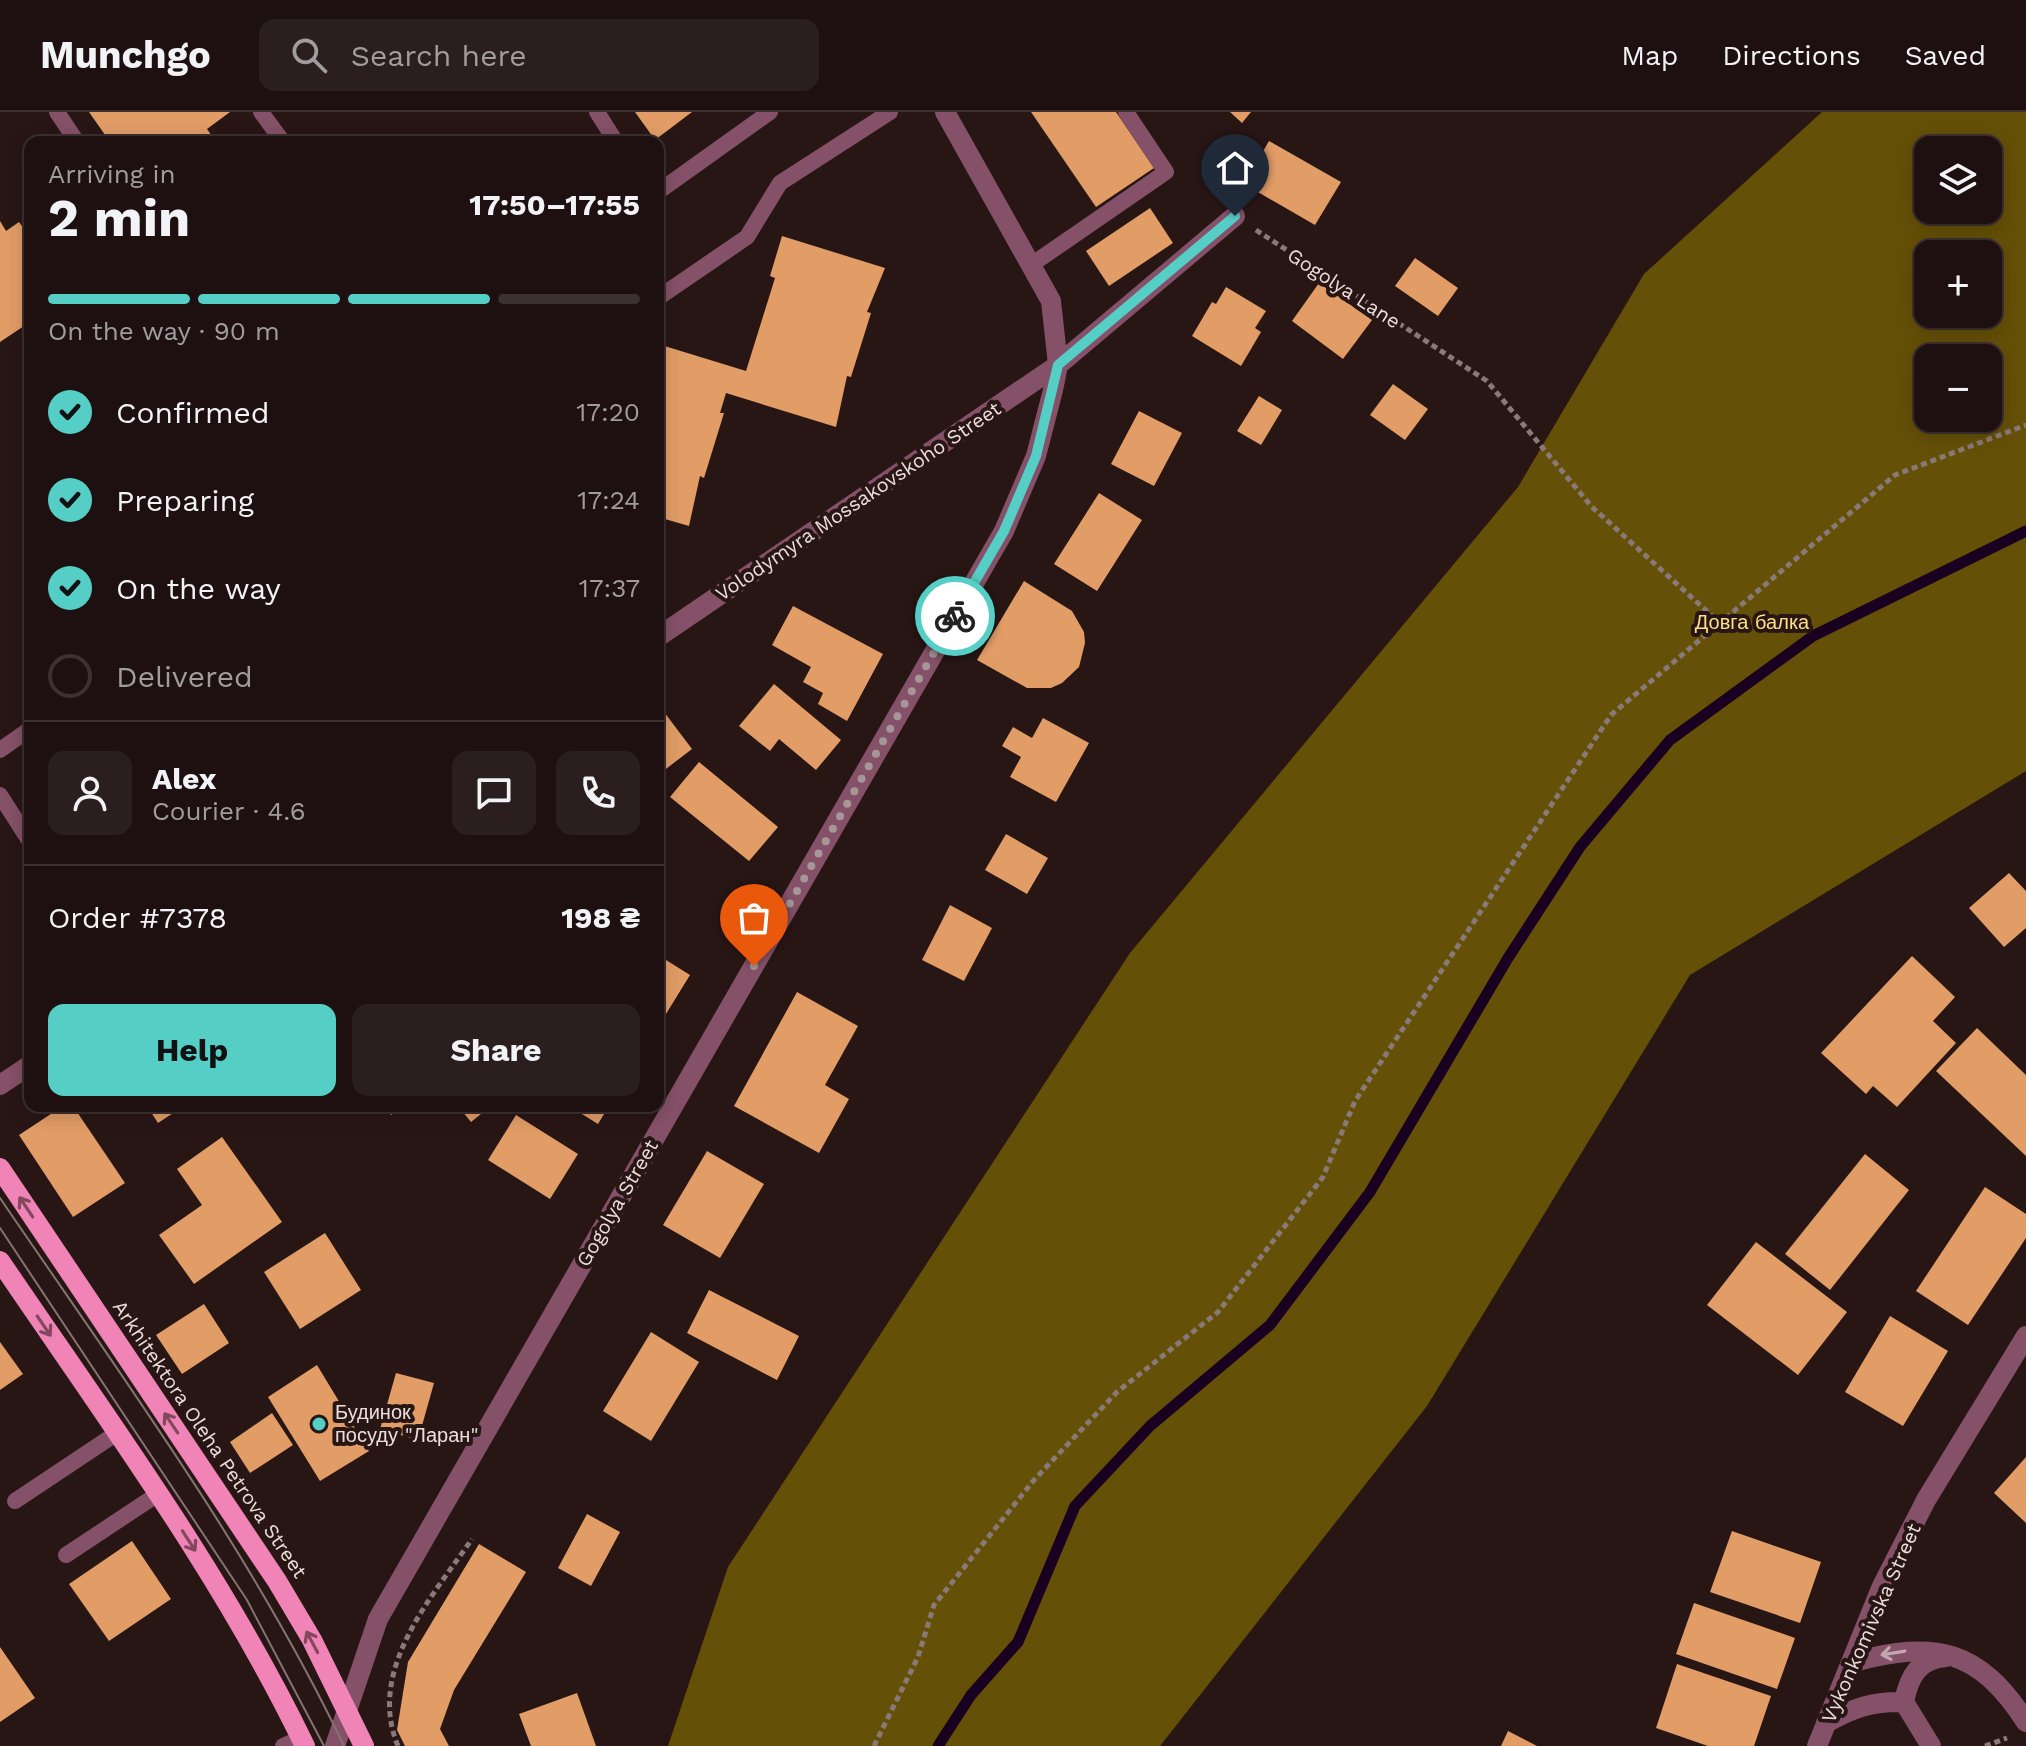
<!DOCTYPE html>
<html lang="en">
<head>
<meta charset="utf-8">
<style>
	:root { --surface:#1e1010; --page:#2b1e1e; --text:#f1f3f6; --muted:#a19d9f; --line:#3c3030; --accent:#55cec5 }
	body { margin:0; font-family:"Work Sans",sans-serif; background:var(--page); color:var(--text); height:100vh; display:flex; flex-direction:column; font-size:30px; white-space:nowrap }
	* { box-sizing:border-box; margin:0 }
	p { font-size:26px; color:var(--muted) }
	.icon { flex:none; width:44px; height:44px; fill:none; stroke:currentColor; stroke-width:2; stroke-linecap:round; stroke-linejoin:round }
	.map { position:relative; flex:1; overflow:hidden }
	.panel { position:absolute; left:24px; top:24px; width:640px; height:976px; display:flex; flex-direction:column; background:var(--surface); border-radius:16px; box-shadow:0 4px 20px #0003,0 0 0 2px var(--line) }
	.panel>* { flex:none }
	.tools { position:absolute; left:1914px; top:24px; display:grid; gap:16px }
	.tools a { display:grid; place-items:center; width:88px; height:88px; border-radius:16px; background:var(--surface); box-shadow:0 4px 20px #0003,0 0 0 2px var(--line); font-size:40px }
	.pin { position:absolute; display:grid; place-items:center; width:68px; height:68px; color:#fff; margin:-82px -34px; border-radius:50% 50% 50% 0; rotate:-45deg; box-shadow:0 0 8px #0007 }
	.pin .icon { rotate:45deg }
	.courier { position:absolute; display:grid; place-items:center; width:80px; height:80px; margin:-40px; border:6px solid #55cec5; border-radius:50%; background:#fff; color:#222; box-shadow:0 2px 10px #0007 }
	.head em { font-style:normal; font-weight:700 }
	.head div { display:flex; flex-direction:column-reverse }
	.head { display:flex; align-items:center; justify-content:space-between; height:136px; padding:0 24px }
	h1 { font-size:52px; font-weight:700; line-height:60px }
	.bar { display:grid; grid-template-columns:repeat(4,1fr); gap:12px 8px; align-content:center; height:96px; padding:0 24px }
	.bar i { height:10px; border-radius:6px; background:var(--line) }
	.bar .current { background:var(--accent) }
	.bar p { grid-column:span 4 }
	.line { display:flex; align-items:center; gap:20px; padding:0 24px; border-top:2px solid var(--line) }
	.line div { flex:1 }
	.round { display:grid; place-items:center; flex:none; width:84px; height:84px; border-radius:16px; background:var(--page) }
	ol { padding:0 24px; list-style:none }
	li { display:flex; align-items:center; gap:24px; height:88px }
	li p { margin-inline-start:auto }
	li .icon { padding:8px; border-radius:50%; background:var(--accent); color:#111; stroke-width:4 }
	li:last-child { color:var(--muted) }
	li i { width:44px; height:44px; border:4px solid var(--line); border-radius:50% }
	.cta { display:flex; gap:16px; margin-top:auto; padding:16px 24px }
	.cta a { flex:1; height:92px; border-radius:16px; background:var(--accent); color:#111; font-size:32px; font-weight:700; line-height:92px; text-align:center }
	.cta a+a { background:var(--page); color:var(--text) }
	header { display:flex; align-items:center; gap:48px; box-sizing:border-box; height:112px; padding:0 40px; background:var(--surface); border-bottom:2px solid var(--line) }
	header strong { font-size:38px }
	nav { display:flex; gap:44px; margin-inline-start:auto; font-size:28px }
	.search { width:560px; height:72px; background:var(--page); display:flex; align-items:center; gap:20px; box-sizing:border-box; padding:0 28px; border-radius:16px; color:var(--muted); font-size:30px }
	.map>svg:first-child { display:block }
	.forest { fill:#655007; fill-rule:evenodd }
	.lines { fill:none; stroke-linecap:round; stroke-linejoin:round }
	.stream { stroke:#190021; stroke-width:11 }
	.building { fill:#e29d67 }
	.path { stroke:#897978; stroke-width:5; stroke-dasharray:6 4; stroke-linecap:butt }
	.service { stroke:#855168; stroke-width:16 }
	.minor { stroke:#855168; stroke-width:20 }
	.primary { stroke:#f084b6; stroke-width:20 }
	.tram { stroke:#837372; stroke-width:2 }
	.oneway { stroke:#82485d }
	.oneway2 { stroke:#c2a5ad }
	.done { stroke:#a69796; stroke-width:8; stroke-dasharray:0 14.4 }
	.route { stroke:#55cec5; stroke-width:10 }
	.poi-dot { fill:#55cec5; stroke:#281615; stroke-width:3 }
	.labels { text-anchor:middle; stroke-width:8; stroke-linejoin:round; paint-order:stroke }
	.street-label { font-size:20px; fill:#eadddb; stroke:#281615 }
	.park-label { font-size:20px; fill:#fdde88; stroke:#281615 }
	.poi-label { font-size:20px; fill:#eadddb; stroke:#281615; text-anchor:start }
</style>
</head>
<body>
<header>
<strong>Munchgo</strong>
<div class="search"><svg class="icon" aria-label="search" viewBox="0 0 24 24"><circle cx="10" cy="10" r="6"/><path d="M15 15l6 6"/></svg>Search here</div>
<nav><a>Map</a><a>Directions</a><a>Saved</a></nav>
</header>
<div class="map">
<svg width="2026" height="1634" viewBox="0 0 2026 1634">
	<rect width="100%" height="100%" fill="#281615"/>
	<!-- forest -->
	<path class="forest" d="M1822 0H2026V659L1690 863 1427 1294 1160 1634H668L728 1455 1130 841 1518 375 1644 162ZM1928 38H1988V98H1928ZM1928 142H1988V202H1928ZM1928 246H1988V306H1928Z"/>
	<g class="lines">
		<!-- stream -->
		<path class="stream" d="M938 1634 971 1583 1018 1530 1075 1394 1150 1314 1270 1213 1370 1080 1508 846 1580 735 1670 628 1813 524 2026 419"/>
	</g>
	<!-- building -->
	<path class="building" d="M89 0H230L207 17 216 30H110Z
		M635 0H692L655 28Z
		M1031 0H1116L1154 56 1096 95Z
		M1230 0H1251L1242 11Z
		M1269 29 1341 70 1315 113 1244 72Z
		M1150 96 1173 131 1109 174 1086 139Z
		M0 109 6 119 19 110 30 125V210L0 230Z
		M782 124 885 156 867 200 871 201 851 265 847 264 836 315 726 281 720 301H724L704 366 700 364 689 414 658 405V232L746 259 775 166 770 164Z
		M1415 146 1458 176 1438 204 1395 174Z
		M1319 171 1372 208 1343 247 1292 209Z
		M1226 175 1266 199 1255 216 1261 220 1241 254 1192 224 1212 190 1216 192Z
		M1393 272 1428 297 1405 328 1370 303Z
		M1259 284 1282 298 1261 333 1237 319Z
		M1139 299 1182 321 1154 374 1111 352Z
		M1099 381 1142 408 1097 479 1054 452Z
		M1024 469 1072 499 1084 520 1085 531 1079 555 1062 571 1051 576H1027L977 548Z
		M793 494 883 542 847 609 818 592 823 581 803 570 811 555 772 533Z
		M774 572 841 628 816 658 779 627 770 639 739 614Z
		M658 592 692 637 658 663Z
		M1043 606 1089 631 1056 690 1010 665 1021 645 1002 634 1013 615 1032 626Z
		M699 650 778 715 749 749 670 685Z
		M1006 722 1048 746 1027 782 985 758Z
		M2009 761 2026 779V816L2004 835 1969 796Z
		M950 793 992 816 964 869 922 848Z
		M658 843 690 863 658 915Z
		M1912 844 1955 885 1933 909 1956 931 1897 995 1873 974 1866 982 1821 941Z
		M797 880 858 914 825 973 849 987 819 1041 734 994Z
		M1977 916 2026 963V1044L1936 959Z
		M63 994H73L125 1071 73 1105 19 1023Z
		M147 994H184L158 1011Z
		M384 994H403L391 1003Z
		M458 994H491L471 1010Z
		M569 994H609L598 1012Z
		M516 1003 578 1042 550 1087 488 1048Z
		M222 1025 282 1110 194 1172 159 1123 202 1093 177 1057Z
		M707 1039 764 1072 720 1146 663 1113Z
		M1865 1042 1909 1078 1830 1178 1785 1142Z
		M1985 1075 2026 1102V1126L1968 1213 1916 1179Z
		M325 1121 361 1178 300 1217 264 1160Z
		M1756 1130 1847 1200 1798 1263 1707 1193Z
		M709 1178 799 1224 777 1268 687 1221Z
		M204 1192 229 1231 182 1262 156 1223Z
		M1890 1204 1948 1239 1903 1314 1845 1280Z
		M651 1220 699 1250 651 1329 603 1299Z
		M0 1230 23 1262 0 1278Z
		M317 1253 369 1339 320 1369 268 1285Z
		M396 1261 434 1271 418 1328 380 1317Z
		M272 1301 293 1333 250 1361 230 1330Z
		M2026 1345V1411L1994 1381Z
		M587 1402 620 1420 591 1474 558 1456Z
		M1732 1419 1821 1450 1800 1511 1710 1480Z
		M132 1429 171 1487 109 1529 69 1472Z
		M479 1432 526 1460 454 1578 440 1617 449 1634H405L397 1618 408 1550Z
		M1694 1491 1795 1526 1777 1577 1676 1542Z
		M0 1535 35 1586 0 1610Z
		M1677 1552 1771 1584 1754 1634H1708L1656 1616Z
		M577 1581 596 1634H531L519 1602Z
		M1508 1619 1537 1634H1501Z"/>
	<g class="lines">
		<!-- path -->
		<path class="path" d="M1256 118 1487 269 1592 395 1720 511
			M398 1634C366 1558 432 1485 472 1427
			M874 1634 918 1545 934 1493 1034 1368 1117 1280 1218 1200 1323 1065 1355 989 1611 603 1895 363 2026 313
			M1985 1634 2007 1626"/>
		<!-- service -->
		<path class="service" d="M57 0 77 30
			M261 0 283 30
			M597 0 616 30
			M658 80 770 0
			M1031 153 1166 60 1126 0
			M658 186 747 125 780 71 890 0
			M0 638 30 617
			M0 683 30 730
			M15 1389 117 1321
			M66 1443 158 1382
			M283 1634 301 1626"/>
		<!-- minor -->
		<path class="minor" d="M658 525 1058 253 1235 104
			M0 973 30 953
			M1854 1550C1935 1528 1979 1537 2026 1610
			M1904 1590C1909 1564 1919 1547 1946 1545
			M1826 1611C1853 1596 1873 1589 1904 1590L1931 1634
			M335 1634 378 1507 1004 419 1036 344 1053 278 1058 253 1051 189 945 0
			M1817 1634 1882 1474 1926 1388 2026 1224"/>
		<!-- primary -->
		<path class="primary" d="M0 1056 277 1469 312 1528 364 1634
			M0 1149C107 1307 222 1462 305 1634"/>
		<!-- tram -->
		<path class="tram" d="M0 1086C121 1264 251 1439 344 1634
			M0 1116 247 1488 324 1634"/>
	</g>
	<!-- one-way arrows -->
	<defs><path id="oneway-shaft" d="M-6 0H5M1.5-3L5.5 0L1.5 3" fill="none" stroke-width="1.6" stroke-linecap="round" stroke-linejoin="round" transform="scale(2)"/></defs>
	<g class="oneway">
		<use href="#oneway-shaft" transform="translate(26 1095) rotate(-124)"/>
		<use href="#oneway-shaft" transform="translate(44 1214) rotate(56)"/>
		<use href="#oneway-shaft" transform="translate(171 1311) rotate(-124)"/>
		<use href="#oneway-shaft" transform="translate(189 1429) rotate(57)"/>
		<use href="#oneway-shaft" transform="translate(312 1530) rotate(-118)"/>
	</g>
	<use class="oneway2" href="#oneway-shaft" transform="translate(1893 1541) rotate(171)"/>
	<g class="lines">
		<!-- done -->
		<path class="done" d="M754 854 955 504"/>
		<!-- route -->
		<path class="route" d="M955 504 1004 419 1036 344 1058 253 1235 104"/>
	</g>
	<!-- markers -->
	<circle class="poi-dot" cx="319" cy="1312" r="8"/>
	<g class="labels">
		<!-- street labels -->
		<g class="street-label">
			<text transform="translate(1344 176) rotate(33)" y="7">Gogolya Lane</text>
			<text transform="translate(858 389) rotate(-34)" y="7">Volodymyra Mossakovskoho Street</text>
			<text transform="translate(617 1091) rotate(-60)" y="7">Gogolya Street</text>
			<text transform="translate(210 1327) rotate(56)" y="7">Arkhitektora Oleha Petrova Street</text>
			<text transform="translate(1871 1511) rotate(-66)" y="7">Vykonkomivska Street</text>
		</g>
		<!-- park labels -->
		<g class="park-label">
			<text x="1752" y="517">Довга балка</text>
		</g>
		<!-- poi labels -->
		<g class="poi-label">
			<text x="335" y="1307">Будинок<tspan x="335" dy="23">посуду "Ларан"</tspan></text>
		</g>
	</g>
</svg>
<div class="tools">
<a><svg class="icon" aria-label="layers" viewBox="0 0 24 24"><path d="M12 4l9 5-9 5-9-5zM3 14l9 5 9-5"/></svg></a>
<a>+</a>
<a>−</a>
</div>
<div class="pin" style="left:754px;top:854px;background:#ea580c"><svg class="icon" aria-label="bag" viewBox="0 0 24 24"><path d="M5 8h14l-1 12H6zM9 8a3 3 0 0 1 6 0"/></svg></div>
<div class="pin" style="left:1235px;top:104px;background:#1f2937"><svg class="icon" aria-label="home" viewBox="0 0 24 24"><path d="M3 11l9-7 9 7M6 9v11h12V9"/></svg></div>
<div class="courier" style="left:955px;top:504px"><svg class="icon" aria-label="bike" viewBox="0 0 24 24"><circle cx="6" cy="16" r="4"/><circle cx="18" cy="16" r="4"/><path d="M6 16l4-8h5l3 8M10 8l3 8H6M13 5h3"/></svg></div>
<section class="panel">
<div class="head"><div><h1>2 min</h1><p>Arriving in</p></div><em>17:50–17:55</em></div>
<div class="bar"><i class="current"></i><i class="current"></i><i class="current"></i><i></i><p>On the way · 90 m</p></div>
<ol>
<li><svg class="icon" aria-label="check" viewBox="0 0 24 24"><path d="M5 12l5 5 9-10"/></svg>Confirmed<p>17:20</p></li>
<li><svg class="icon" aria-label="check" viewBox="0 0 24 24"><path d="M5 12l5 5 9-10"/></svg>Preparing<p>17:24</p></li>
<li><svg class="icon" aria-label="check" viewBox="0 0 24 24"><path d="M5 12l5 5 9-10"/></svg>On the way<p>17:37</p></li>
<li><i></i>Delivered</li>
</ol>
<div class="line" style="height:144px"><a class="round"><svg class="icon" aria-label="person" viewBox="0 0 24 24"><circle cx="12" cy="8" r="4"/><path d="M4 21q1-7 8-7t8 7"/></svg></a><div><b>Alex</b><p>Courier · 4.6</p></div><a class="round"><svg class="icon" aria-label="chat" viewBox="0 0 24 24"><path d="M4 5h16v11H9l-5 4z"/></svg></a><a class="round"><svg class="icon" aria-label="phone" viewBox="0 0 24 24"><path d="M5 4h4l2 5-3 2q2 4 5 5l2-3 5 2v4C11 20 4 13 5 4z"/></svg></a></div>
<div class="line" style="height:104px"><div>Order #7378</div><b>198 ₴</b></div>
<div class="cta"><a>Help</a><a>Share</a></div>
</section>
</div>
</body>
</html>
